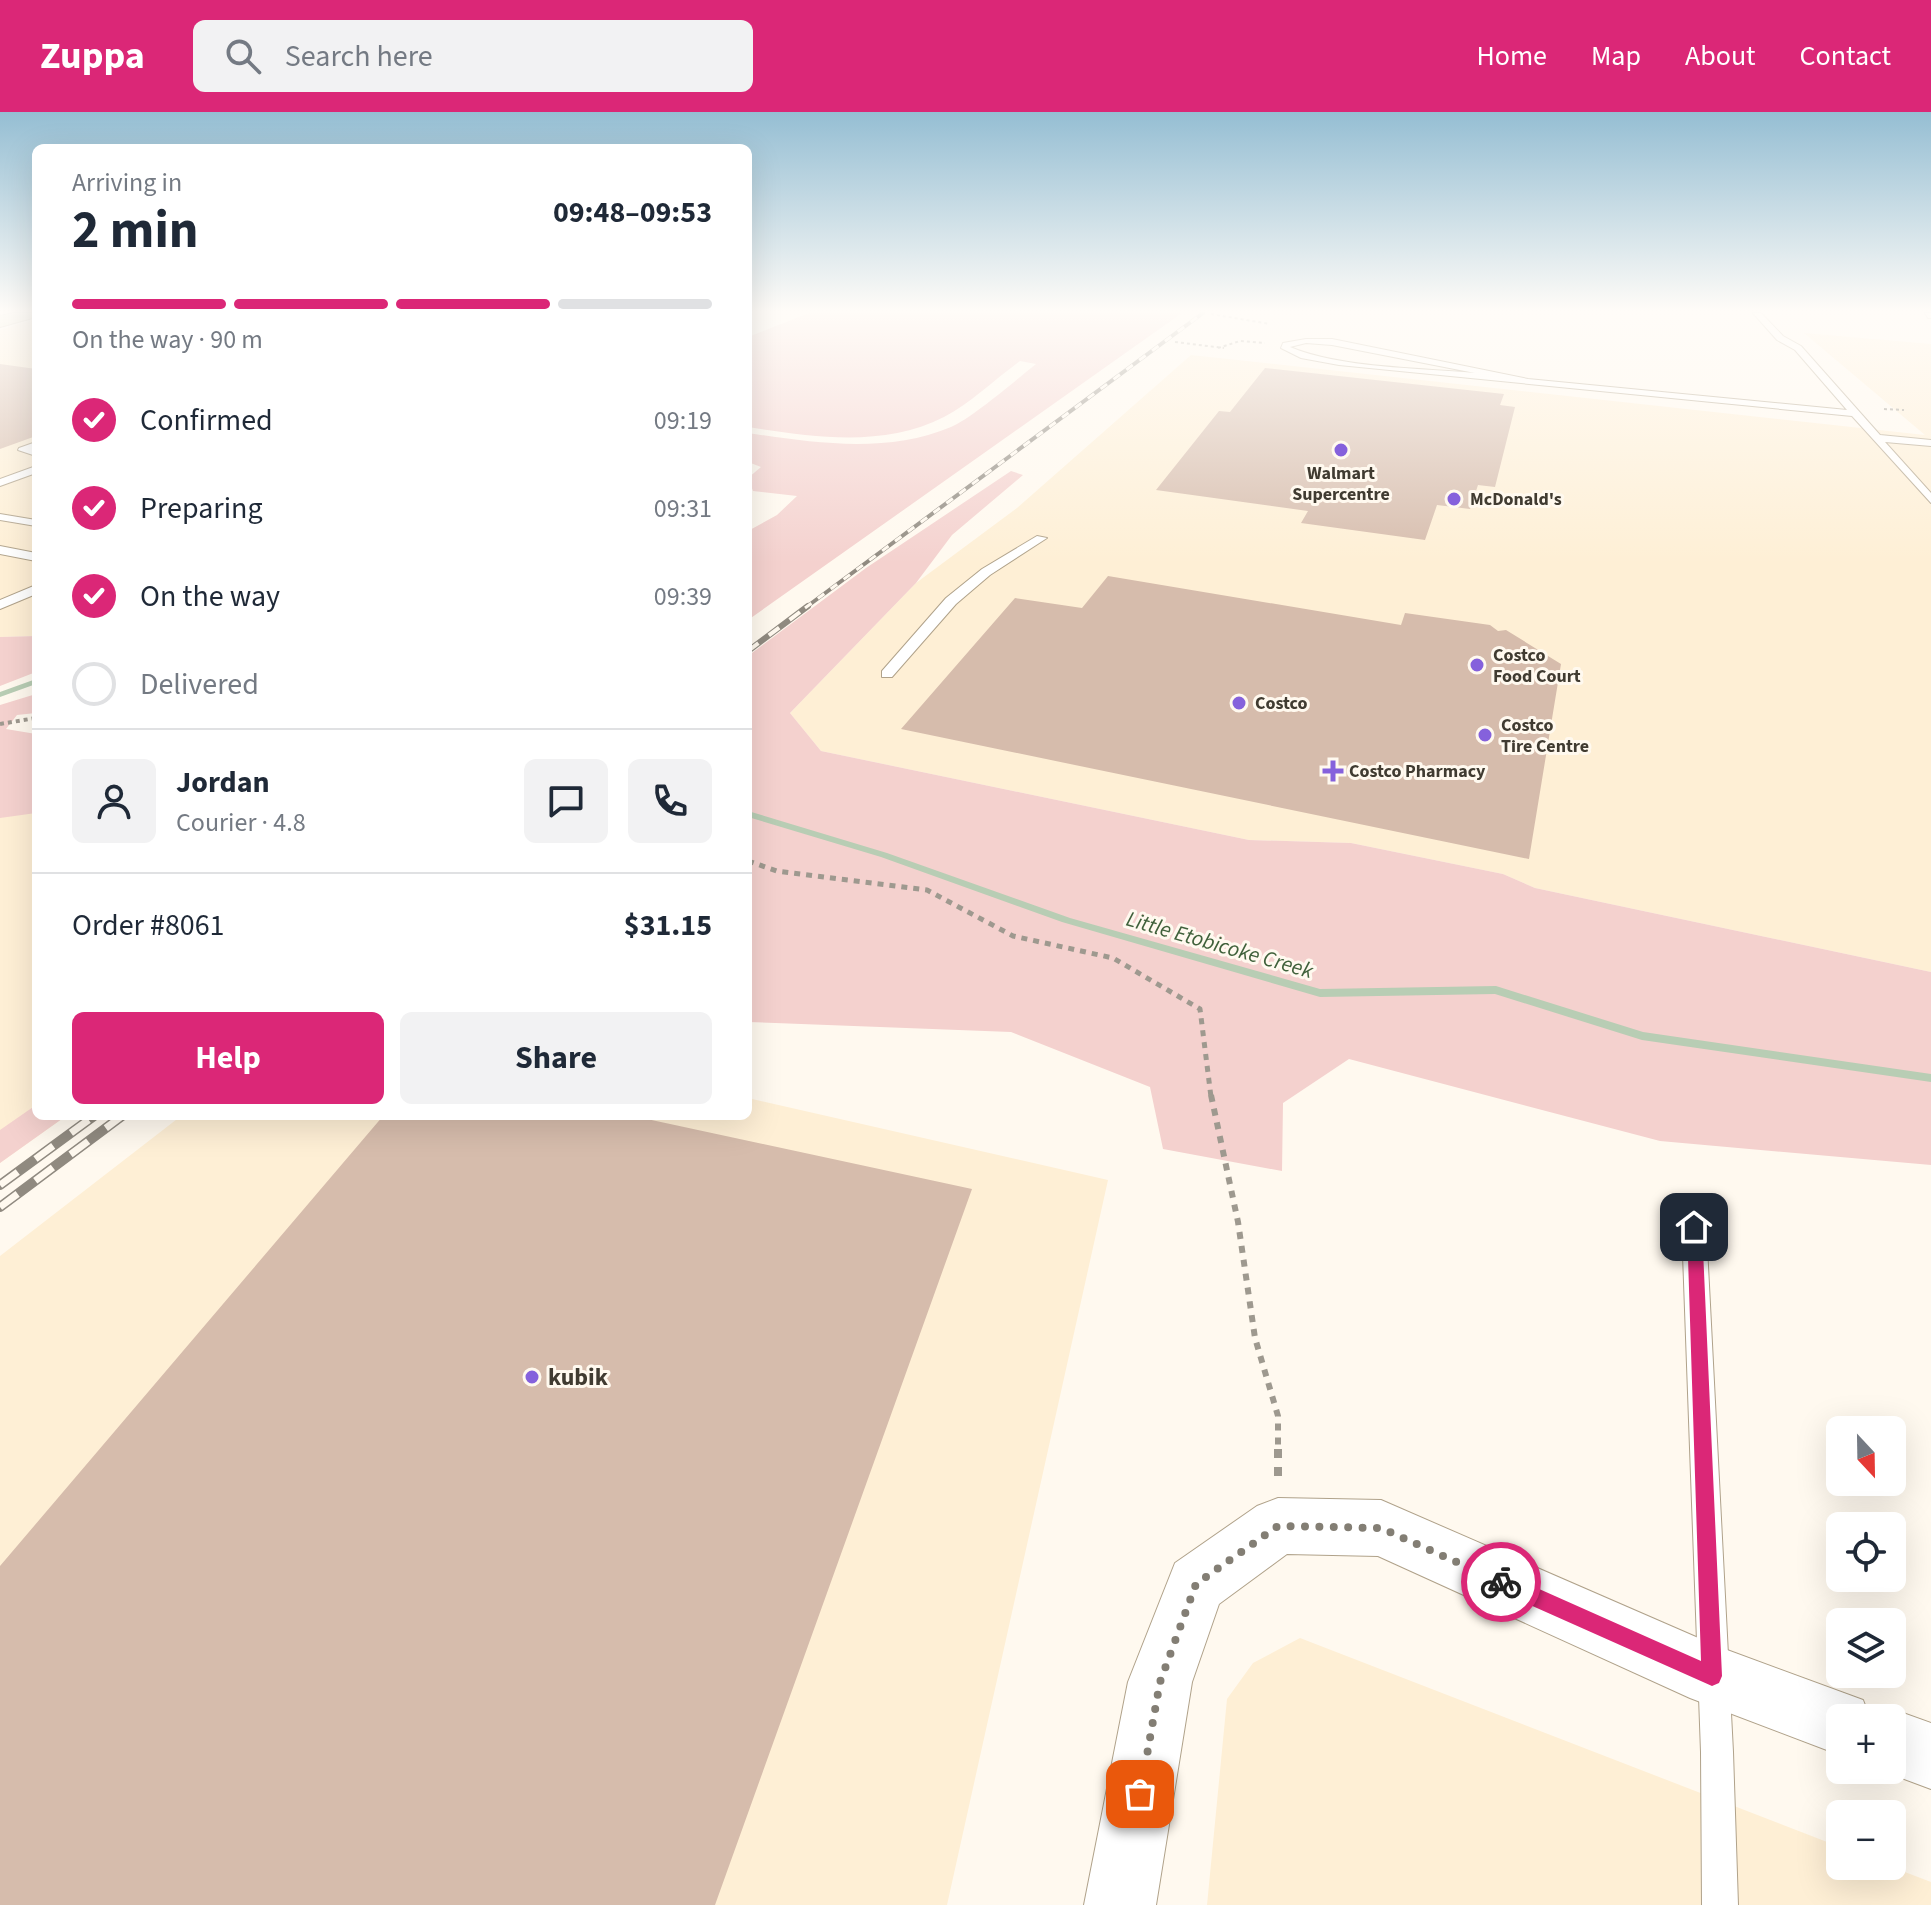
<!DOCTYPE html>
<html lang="en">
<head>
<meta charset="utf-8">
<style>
	:root { --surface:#fff; --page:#f2f2f3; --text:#1f2937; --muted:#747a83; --line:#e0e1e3; --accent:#db2777 }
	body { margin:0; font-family:"Source Sans 3",sans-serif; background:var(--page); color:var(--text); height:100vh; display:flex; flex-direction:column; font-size:30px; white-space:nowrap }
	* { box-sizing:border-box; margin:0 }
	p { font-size:26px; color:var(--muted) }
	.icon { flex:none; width:44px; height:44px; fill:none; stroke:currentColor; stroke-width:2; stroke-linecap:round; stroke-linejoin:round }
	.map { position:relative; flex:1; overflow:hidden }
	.side { position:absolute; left:32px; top:32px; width:720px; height:976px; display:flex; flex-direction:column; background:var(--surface); border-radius:12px; box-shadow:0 8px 32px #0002 }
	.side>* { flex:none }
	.needle { width:52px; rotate:158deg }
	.controls { position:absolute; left:1826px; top:1304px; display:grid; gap:16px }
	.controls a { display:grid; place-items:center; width:80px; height:80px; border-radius:12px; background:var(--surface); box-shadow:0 8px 32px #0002; font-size:40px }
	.pin { position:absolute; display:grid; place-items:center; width:68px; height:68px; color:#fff; margin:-34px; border-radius:16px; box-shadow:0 4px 12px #0006 }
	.courier { position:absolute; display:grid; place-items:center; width:80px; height:80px; margin:-40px; border:6px solid #db2777; border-radius:50%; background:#fff; color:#222; box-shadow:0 2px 10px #0007 }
	.head em { font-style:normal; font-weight:700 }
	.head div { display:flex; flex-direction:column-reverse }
	.head { display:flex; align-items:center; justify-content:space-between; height:136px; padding:0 40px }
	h1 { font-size:52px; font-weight:700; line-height:60px }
	.bar { display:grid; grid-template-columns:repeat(4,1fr); gap:12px 8px; align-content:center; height:96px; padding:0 40px }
	.bar i { height:10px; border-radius:6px; background:var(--line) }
	.bar .on { background:var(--accent) }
	.bar p { grid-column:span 4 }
	.line { display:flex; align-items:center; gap:20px; padding:0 40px; border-top:2px solid var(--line) }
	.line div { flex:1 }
	.round { display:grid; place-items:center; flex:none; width:84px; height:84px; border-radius:12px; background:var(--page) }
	ol { padding:0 40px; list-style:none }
	li { display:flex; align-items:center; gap:24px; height:88px }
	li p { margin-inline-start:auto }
	li .icon { padding:8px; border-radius:50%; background:var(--accent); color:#fff; stroke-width:4 }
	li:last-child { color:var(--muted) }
	li i { width:44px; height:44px; border:4px solid var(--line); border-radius:50% }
	.button { display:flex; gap:16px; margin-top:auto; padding:16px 40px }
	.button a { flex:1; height:92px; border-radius:12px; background:var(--accent); color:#fff; font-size:32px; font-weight:700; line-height:92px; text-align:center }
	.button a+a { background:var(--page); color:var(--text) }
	header { display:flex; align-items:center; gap:48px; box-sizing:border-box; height:112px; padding:0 40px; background:var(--accent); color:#fff }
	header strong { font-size:38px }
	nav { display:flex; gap:44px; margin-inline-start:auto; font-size:28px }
	.search { width:560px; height:72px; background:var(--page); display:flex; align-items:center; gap:20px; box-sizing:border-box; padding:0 28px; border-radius:12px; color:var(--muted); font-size:30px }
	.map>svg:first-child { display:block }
	.built { fill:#feefd5 }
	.green { fill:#f4d1ce }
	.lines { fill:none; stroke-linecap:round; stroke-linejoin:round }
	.stream { fill:#b8cdb4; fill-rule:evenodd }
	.building { fill:#d6bcac }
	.service-casing { stroke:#b0a28a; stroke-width:2 }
	.minor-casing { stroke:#b0a28a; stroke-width:2 }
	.secondary-casing { stroke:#b0a28a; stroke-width:2 }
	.path-far4 { stroke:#9e998f; stroke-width:2; stroke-dasharray:3 3; stroke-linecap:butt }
	.path-far3 { stroke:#9e998f; stroke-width:4; stroke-dasharray:4 4; stroke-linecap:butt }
	.path-far2 { stroke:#9e998f; stroke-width:5; stroke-dasharray:6 6; stroke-linecap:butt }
	.path-far1 { stroke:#9e998f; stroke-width:6; stroke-dasharray:7 7; stroke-linecap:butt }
	.path { stroke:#9e998f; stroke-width:8; stroke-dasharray:9 9; stroke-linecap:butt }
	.service { fill:#fff; fill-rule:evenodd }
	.minor { fill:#fff; fill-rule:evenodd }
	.secondary { fill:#e0e1c1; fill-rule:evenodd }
	.rail-far2-casing { stroke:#908a80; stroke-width:4 }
	.rail-far1-casing { stroke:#908a80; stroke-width:6 }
	.rail-casing { stroke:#908a80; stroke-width:10 }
	.rail-far2 { stroke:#fff9ef; stroke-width:3; stroke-dasharray:8; stroke-linecap:butt }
	.rail-far1 { stroke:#fff9ef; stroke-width:4; stroke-dasharray:13; stroke-linecap:butt }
	.rail { stroke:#fff9ef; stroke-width:7; stroke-dasharray:22; stroke-linecap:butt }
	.route { fill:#db2777 }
	.done { stroke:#837e74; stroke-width:8; stroke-dasharray:0 14.4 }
	.poi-dot { fill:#8561dc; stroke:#fff9ef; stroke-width:3 }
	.labels { text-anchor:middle; stroke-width:6; stroke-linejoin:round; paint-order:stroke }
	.far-poi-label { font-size:18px; font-weight:bold; fill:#403b31; stroke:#fff9ef; text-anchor:start }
	.water-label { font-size:22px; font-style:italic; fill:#40613b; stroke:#fff9ef }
	.near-poi-label { font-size:24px; font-weight:bold; fill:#403b31; stroke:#fff9ef; text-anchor:start }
</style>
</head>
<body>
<header>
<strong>Zuppa</strong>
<div class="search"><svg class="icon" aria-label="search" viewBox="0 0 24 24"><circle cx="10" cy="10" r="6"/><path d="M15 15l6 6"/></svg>Search here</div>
<nav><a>Home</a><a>Map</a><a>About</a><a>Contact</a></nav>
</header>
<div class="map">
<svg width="1931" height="1793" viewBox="0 0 1931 1793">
	<rect width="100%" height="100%" fill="#fff9ef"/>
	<!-- built -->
	<path class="built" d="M36 207V524L0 525V218Z
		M1804 221 1931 232V860L1535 776 1503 762 1351 731 1249 728 821 639 790 601 916 471 1017 396 1191 243 1925 323Z
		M0 664H36V1004H66L0 1051Z
		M748 986 1108 1068 947 1793H0V1144L181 1004H748Z
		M1300 1526 1840 1735V1754H1889L1931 1770V1793H1207L1227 1587 1253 1551Z"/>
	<!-- green -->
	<path class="green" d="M809 201H1182L748 508V419L777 403 797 384 753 379 748 366 761 355 748 350V321C814 331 887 342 951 315 972 306 1016 268 1036 252L1020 249C995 267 971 291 944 305 883 336 813 325 748 315V225Z
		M1011 359 1023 363 952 423 916 471 790 601 821 639 1249 728 1351 731 1503 762 1535 776 1931 860V1053L1660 1029 1349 947 1283 991 1282 1059 1163 1037 1150 975 1011 920 748 910V544L866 456Z
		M36 524V560L0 574V525Z
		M36 582V601L17 603 6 617 36 622V701L0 706V593Z
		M36 993V1004H66L0 1051V1018Z"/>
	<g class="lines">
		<!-- stream -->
		<path class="stream" d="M36 567V572L0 585V580Z
			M748 699 887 741 1070 806 1320 877 1496 874 1643 920 1931 962V970L1642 928 1495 882 1320 885 1062 810 881 745 748 705Z"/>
	</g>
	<!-- building -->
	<path class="building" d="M0 252 36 257V324L0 337Z
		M1265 256 1504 282 1500 293 1515 295 1495 375 1478 373 1470 397 1437 393 1425 428 1301 411 1308 399 1156 378 1219 299 1230 300Z
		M1108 464 1401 513 1405 501 1490 513 1498 519 1506 518 1561 552 1529 747 901 617 1015 486 1082 496Z
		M383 1004H633L972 1077 715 1793H0V1454Z"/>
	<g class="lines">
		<!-- service casing -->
		<g class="service-casing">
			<path id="service" d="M1753 201H1761L1783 224 1801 234 1880 323 1931 328V334L1885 330 1931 381V391L1852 304 1339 253 1301 246 1281 236 1283 231 1306 227H1332L1528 267 1847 298 1795 238 1777 228ZM1306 231 1332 233 1475 261C1419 256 1340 256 1290 235Z
				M1925 201H1931V206H1928Z
				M36 330V344L18 338 19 336Z
				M36 354V361L0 374V367Z
				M0 402 36 408V414L0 408Z
				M1037 424 1047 426 990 463 956 492 892 565H882V559L946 486 982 457Z
				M0 434 36 441V449L0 442Z
				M36 473V482L0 497V488Z
				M1694 1106 1702 1108 1706 1115 1733 1640 1738 1793H1702L1701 1640 1682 1115 1686 1108Z"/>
		</g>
		<!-- minor casing -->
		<g class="minor-casing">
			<path id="minor" d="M1278 1386 1381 1388 1719 1535 1863 1588 1870 1606H1840V1643L1690 1586 1378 1444 1287 1442 1219 1492 1192 1570 1156 1793H1084L1128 1570 1175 1451 1257 1394Z
				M1892 1597 1931 1611V1677L1880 1658H1892V1606H1871Z"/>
		</g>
		<!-- secondary casing -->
		<g class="secondary-casing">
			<path id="secondary" d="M13 201H36V205L0 215V204Z"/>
		</g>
		<!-- path-far4 -->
		<path class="path-far4" d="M1211 202 1270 212
			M1175 230 1224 236
			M1218 236 1240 229 1265 231
			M1884 297 1904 298"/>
		<!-- path-far3 -->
		<path class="path-far3" d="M0 612 36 606"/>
		<!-- path-far2 -->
		<path class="path-far2" d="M748 749 777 759 927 778 1013 824 1113 846 1200 897 1211 985"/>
		<!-- path-far1 -->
		<path class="path-far1" d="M1211 983 1238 1110 1255 1226 1278 1304V1339"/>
		<!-- path -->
		<path class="path" d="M1278 1337V1369"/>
		<!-- service -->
		<use href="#service" class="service"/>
		<!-- minor -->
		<use href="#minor" class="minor"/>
		<!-- secondary -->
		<use href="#secondary" class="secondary"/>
		<!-- rail-far2 casing -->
		<g class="rail-far2-casing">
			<path id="rail-far2" d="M805 496 1203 201"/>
		</g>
		<!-- rail-far1 casing -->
		<g class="rail-far1-casing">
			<path id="rail-far1" d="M748 539 808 494"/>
		</g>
		<!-- rail casing -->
		<g class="rail-casing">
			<path id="rail" d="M0 1073 94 1004
				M0 1095 122 1004"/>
		</g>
		<!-- rail-far2 -->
		<use href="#rail-far2" class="rail-far2"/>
		<!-- rail-far1 -->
		<use href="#rail-far1" class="rail-far1"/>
		<!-- rail -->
		<use href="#rail" class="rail"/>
	</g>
	<!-- sky -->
	<linearGradient id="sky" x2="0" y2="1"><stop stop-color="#95bed3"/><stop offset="0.44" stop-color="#fffcf8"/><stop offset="1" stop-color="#fffcf8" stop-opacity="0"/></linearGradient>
	<rect width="1931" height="452" fill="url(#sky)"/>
	<!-- route -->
	<path class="route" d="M1694 1109 1702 1115 1722 1564 1719 1571 1712 1574 1494 1477 1491 1470 1494 1463 1501 1460 1701 1549 1687 1115Z"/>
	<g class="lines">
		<!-- done -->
		<path class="done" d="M1140 1682 1160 1570 1196 1472 1278 1414 1381 1416 1501 1470"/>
	</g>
	<!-- markers -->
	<g class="poi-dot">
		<circle cx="1341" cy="338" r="8"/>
		<circle cx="1454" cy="387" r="8"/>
		<circle cx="1477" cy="553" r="8"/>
		<circle cx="1239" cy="591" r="8"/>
		<circle cx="1485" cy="623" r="8"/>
		<path d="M1329 647h8v8h8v8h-8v8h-8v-8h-8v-8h8z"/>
		<circle cx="532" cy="1265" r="8"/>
	</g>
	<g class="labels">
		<!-- far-poi labels -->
		<g class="far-poi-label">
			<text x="1341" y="367" text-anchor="middle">Walmart<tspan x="1341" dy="21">Supercentre</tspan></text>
			<text x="1470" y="393">McDonald's</text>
			<text x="1493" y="549">Costco<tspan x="1493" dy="21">Food Court</tspan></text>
			<text x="1255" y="597">Costco</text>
			<text x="1501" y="619">Costco<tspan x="1501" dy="21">Tire Centre</tspan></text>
			<text x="1349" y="665">Costco Pharmacy</text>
		</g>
		<!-- water labels -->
		<g class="water-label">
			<text transform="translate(1220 832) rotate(16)" y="8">Little Etobicoke Creek</text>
		</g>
		<!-- near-poi labels -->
		<g class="near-poi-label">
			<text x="548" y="1273">kubik</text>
		</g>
	</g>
</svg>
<div class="controls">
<a><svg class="needle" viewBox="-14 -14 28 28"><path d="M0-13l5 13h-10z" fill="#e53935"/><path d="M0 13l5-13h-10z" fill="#747a83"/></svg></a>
<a><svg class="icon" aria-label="locate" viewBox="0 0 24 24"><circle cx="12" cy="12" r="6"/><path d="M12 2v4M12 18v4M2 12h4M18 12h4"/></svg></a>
<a><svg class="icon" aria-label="layers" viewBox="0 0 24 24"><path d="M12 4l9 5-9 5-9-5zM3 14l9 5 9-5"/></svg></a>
<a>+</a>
<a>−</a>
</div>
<div class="pin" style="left:1140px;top:1682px;background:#ea580c"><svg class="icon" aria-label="bag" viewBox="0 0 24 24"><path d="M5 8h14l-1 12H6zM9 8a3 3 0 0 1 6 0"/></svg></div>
<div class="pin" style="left:1694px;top:1115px;background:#1f2937"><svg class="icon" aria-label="home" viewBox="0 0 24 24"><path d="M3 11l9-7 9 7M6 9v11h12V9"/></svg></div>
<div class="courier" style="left:1501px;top:1470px"><svg class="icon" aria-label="bike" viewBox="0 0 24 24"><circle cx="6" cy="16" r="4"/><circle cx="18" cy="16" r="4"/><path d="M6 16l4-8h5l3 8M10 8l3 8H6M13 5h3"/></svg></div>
<section class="side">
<div class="head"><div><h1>2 min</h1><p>Arriving in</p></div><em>09:48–09:53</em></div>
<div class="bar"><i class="on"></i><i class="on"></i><i class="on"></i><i></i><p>On the way · 90 m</p></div>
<ol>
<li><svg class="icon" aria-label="check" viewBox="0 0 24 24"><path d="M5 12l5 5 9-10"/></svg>Confirmed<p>09:19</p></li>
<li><svg class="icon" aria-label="check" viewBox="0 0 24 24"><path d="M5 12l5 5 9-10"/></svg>Preparing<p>09:31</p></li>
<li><svg class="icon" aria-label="check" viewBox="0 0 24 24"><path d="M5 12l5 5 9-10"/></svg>On the way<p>09:39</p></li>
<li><i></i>Delivered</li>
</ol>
<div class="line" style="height:144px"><a class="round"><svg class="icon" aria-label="person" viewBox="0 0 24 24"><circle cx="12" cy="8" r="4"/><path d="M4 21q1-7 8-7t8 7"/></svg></a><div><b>Jordan</b><p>Courier · 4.8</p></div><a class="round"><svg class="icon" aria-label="chat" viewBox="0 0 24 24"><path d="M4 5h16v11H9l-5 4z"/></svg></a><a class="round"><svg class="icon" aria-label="phone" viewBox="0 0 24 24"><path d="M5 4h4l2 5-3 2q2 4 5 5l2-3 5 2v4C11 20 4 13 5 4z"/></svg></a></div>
<div class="line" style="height:104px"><div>Order #8061</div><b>$31.15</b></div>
<div class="button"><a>Help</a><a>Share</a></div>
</section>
</div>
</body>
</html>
